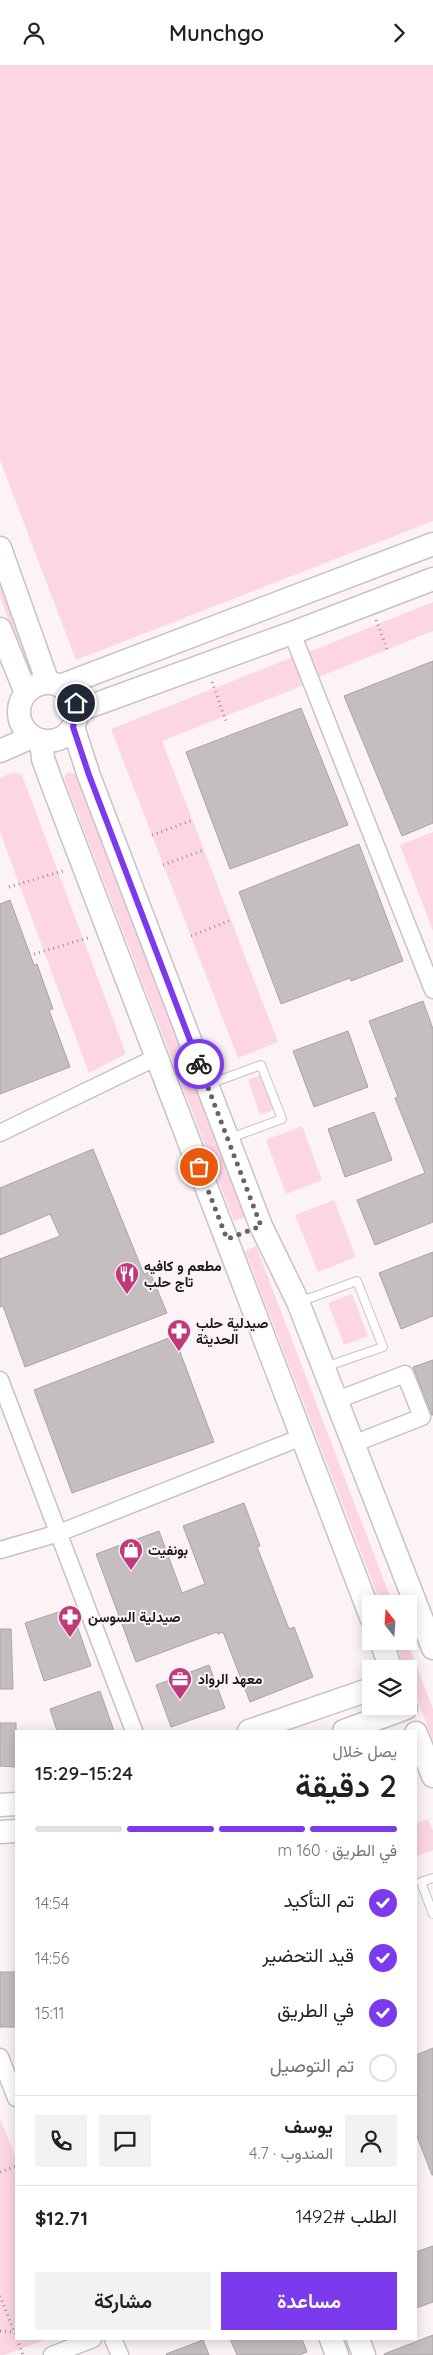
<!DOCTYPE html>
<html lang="ar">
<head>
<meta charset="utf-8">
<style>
	:root { --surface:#fff; --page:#f2f2f2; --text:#202124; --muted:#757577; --line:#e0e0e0; --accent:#7c3aed }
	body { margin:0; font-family:Quicksand,Vazirmatn,sans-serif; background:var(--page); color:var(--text); direction:rtl; height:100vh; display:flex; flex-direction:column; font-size:19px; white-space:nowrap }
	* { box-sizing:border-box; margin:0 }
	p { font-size:16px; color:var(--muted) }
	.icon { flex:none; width:28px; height:28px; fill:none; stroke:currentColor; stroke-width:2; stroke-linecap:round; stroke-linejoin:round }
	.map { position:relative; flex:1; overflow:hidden; direction:ltr }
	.drawer { position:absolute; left:15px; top:1665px; width:402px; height:610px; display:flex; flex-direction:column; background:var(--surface); border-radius:0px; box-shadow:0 2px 12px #0003; direction:rtl }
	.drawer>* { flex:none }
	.needle { width:32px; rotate:343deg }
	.fabs { position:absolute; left:362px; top:1530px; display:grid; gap:10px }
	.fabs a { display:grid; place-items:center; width:55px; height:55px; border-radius:0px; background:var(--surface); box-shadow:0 2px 12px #0003; font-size:25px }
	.pin { position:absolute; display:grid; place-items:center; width:42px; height:42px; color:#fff; margin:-21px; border:2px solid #fff; border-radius:50%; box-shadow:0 1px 5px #0007 }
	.courier { position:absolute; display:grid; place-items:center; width:50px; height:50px; margin:-25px; border:4px solid #7c3aed; border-radius:50%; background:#fff; color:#222; box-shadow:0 1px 6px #0007 }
	.head em { font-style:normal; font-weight:600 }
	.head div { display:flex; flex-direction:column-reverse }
	.head { display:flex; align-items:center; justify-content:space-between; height:85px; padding:0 20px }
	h1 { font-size:32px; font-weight:600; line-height:38px }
	.bar { display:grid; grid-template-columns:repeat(4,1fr); gap:8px 5px; align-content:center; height:60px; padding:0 20px }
	.bar i { height:6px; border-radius:4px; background:var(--line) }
	.bar .current { background:var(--accent) }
	.bar p { grid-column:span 4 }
	.line { display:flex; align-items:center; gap:12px; padding:0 20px; border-top:1px solid var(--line) }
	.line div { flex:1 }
	.round { display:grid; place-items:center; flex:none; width:52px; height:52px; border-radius:0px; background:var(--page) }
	ol { padding:0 20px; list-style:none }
	li { display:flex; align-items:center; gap:15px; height:55px }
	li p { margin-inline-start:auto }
	li .icon { padding:5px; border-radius:50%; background:var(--accent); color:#fff; stroke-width:4 }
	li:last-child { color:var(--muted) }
	li i { width:28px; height:28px; border:2px solid var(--line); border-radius:50% }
	.primary-button { display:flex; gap:10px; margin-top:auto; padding:10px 20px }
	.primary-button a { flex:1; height:58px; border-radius:0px; background:var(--accent); color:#fff; font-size:20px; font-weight:600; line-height:58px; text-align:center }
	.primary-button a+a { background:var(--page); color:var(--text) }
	header { display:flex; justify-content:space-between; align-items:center; height:65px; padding:0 20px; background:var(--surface); font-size:22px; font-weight:600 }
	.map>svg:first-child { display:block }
	.green { fill:#fdd6e4 }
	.building { fill:#c5bec0; stroke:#aba4a6 }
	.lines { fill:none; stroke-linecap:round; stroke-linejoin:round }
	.lane-casing { stroke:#c9c2c5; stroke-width:10 }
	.street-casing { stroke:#c9c2c5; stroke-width:19 }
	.secondary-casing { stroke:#c9c2c5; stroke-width:25 }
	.path { stroke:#999496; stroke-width:3; stroke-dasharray:1 4; stroke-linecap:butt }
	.lane { stroke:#fff; stroke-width:8 }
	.street { stroke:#fff; stroke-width:16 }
	.secondary { stroke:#fff; stroke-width:22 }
	.done { stroke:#686365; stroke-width:5; stroke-dasharray:0 9 }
	.route { stroke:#7c3aed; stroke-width:6 }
	.labels { text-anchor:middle; stroke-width:4; stroke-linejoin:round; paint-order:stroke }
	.poi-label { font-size:14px; font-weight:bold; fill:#191617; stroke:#fbf3f6; text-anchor:start }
</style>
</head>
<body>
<header><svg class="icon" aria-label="forward" viewBox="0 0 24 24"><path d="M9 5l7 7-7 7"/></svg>Munchgo<svg class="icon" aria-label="person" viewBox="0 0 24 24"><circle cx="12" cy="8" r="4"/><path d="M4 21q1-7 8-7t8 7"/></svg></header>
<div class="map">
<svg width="433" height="2290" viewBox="0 0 433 2290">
	<rect width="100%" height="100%" fill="#fbf3f6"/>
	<!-- green -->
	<path class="green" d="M0 0H433V456L76 595 0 395Z
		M0 494 40 600 27 605 0 532Z
		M433 537V566L319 612 309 587Z
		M293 592 304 620 162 676 278 977 238 993 111 664Z
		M13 707 22 710 126 989 89 1008 0 767V713Z
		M68 707 75 709 245 1152 234 1156 64 713Z
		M433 767V866L400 780Z
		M268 1007 280 1042 260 1050 248 1015Z
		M302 1061 322 1115 286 1129 266 1075Z
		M334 1135 356 1192 318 1207 295 1150Z
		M256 1181 393 1539H381L245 1186Z
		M352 1229 368 1271 344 1280 328 1238Z
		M395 1576H407L433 1644V1676L409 1612V1604H405Z
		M428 1754 433 1766V1785L417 1791 416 1758Z
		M0 2053 16 2094V2274H47L4 2290H0Z"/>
	<!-- building -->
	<path class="building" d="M433 596V758L402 771 344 631Z
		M301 643 348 760 230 804 186 687Z
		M359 779 403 896 351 916 350 913 281 939 239 827Z
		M10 835 34 900 37 899 53 944 49 945 70 1002 0 1029V839Z
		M423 936 433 964V1157L375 1180 357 1135 425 1108 395 1033 398 1032 369 956Z
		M348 966 368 1022 314 1042 293 986Z
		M374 1047 392 1095 345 1112 328 1064Z
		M93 1084 144 1209 150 1207 167 1248 25 1302 3 1241 0 1242V1194L60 1171 50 1149 0 1170V1123Z
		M433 1187V1251L401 1264 379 1208Z
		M174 1271 214 1377 72 1428 34 1325Z
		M433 1295V1350H432L413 1302Z
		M244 1438 260 1481 257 1482 289 1564 294 1562 313 1612 250 1637 223 1567 218 1569 217 1567 136 1597 96 1489 159 1466 182 1528 205 1519 183 1461Z
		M71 1543 91 1601 44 1616 25 1558Z
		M0 1564H11L13 1624H0Z
		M209 1600 225 1643 171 1662 156 1620Z
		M100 1626 114 1666H57L50 1644Z
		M0 1658H16V1702L0 1701Z
		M0 1907H16V1962H0Z
		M433 1983V2110H432L416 2069V1990Z
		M433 2181V2237L416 2243V2187Z
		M433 2270V2290H384V2289Z
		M230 2274H302L307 2287 299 2290H237Z
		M203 2275 209 2290H167L166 2289Z"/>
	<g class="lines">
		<!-- lane casing -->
		<g class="lane-casing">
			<path id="lane" d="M209 1019 261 1000 282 1054 230 1073
				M299 1237 357 1216 383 1282 325 1302
				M433 1813 421 1817 433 1849"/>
		</g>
		<!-- street casing -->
		<g class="street-casing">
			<path id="street" d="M292 568 433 925
				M0 1068 157 992
				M0 1315 134 1666
				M337 1335 405 1309 422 1352 353 1379
				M0 1485 59 1468 302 1372
				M0 1992 16 2033
				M113 2274 120 2290
				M52 2290 93 2274"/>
		</g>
		<!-- secondary casing -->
		<g class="secondary-casing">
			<path id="secondary" d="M0 483 48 618
				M0 564 26 628
				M19 647a29 29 0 1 1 58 0a29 29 0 1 1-58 0Z
				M60 621 433 479
				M77 646 292 568 433 514
				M73 662 89 711 261 1161 298 1237 433 1583
				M41 675 43 694 54 724 371 1552
				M0 686 32 672
				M381 1576 391 1604
				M249 1666 371 1624
				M344 1666 406 1643
				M416 1668 433 1711
				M0 1740 16 1739
				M0 1767 16 1766
				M331 2274 337 2290
				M358 2274 364 2290"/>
		</g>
		<!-- path -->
		<path class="path" d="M376 555 388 587
			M212 617 226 656
			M152 770 193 755
			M163 800 204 785
			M9 822 66 805
			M191 871 231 855
			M34 889 91 872
			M0 2107 16 2101
			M0 2231 16 2271
			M0 2266 14 2267
			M17 2274 23 2290"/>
		<!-- lane -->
		<use href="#lane" class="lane"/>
		<!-- street -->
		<use href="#street" class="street"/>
		<!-- secondary -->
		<use href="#secondary" class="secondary"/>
	</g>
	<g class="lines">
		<!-- done -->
		<path class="done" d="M199 1102 227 1174 261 1161 199 999"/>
		<!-- route -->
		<path class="route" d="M76 638 77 646 73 662 89 710 199 999"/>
	</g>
	<!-- icons -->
	<defs>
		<g id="restaurant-pin" transform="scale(1.25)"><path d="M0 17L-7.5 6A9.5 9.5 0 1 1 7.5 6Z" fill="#c03a7a" stroke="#fbf3f6"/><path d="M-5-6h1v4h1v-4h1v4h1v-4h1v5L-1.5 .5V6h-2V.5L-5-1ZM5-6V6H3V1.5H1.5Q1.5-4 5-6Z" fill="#fff"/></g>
		<g id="pharmacy-pin" transform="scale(1.25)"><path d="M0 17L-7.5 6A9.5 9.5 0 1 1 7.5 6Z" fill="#c03a7a" stroke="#fbf3f6"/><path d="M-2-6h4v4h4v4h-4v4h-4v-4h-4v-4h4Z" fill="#fff"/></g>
		<g id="shop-pin" transform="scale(1.25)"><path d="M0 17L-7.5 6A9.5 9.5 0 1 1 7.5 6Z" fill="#c03a7a" stroke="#fbf3f6"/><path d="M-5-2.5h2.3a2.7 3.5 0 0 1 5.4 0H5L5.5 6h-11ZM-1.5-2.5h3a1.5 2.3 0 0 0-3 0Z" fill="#fff"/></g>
		<g id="office-pin" transform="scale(1.25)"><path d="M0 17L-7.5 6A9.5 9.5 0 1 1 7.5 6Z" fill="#c03a7a" stroke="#fbf3f6"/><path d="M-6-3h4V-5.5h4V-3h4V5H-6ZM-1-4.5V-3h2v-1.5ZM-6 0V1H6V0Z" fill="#fff"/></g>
	</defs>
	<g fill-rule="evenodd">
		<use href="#restaurant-pin" x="127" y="1209"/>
		<use href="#pharmacy-pin" x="179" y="1266"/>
		<use href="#shop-pin" x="131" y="1485"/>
		<use href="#pharmacy-pin" x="70" y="1552"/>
		<use href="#office-pin" x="180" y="1614"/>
	</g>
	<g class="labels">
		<!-- poi labels -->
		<g class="poi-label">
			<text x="144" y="1206">مطعم و كافيه<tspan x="144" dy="16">تاج حلب</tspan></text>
			<text x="196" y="1263">صيدلية حلب<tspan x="196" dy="16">الحديثة</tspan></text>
			<text x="148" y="1490">بونفيت</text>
			<text x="88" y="1557">صيدلية السوسن</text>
			<text x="198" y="1619">معهد الرواد</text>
		</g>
	</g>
</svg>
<div class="fabs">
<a><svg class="needle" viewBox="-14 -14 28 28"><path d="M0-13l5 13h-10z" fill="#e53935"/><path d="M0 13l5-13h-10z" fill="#757577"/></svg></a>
<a><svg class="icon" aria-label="layers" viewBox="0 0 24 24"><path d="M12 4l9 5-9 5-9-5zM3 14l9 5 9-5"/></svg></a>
</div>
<div class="pin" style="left:199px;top:1102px;background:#ea580c"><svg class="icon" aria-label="bag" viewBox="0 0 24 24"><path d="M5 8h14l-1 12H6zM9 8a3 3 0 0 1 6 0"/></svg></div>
<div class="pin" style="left:76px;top:638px;background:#1f2937"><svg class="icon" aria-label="home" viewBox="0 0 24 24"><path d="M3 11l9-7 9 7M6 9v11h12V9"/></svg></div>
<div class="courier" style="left:199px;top:999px"><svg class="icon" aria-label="bike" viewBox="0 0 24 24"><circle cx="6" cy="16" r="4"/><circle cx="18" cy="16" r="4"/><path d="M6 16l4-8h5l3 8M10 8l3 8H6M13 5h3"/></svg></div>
<section class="drawer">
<div class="head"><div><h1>2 دقيقة</h1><p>يصل خلال</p></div><em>15:24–15:29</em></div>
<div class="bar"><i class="current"></i><i class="current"></i><i class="current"></i><i></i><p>في الطريق · 160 m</p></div>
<ol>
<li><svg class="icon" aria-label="check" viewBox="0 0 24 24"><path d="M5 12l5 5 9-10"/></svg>تم التأكيد<p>14:54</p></li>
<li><svg class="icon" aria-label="check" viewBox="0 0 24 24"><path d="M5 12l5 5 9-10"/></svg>قيد التحضير<p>14:56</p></li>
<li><svg class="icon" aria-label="check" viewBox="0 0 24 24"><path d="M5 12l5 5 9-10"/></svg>في الطريق<p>15:11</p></li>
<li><i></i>تم التوصيل</li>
</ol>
<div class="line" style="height:90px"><a class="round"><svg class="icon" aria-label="person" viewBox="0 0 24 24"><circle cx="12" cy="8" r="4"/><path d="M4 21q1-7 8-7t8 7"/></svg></a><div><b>يوسف</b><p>المندوب · 4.7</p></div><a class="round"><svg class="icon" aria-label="chat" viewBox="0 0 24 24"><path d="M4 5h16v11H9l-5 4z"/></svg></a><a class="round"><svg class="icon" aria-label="phone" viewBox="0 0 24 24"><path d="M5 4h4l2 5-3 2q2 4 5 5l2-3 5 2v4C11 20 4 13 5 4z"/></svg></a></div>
<div class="line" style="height:65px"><div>الطلب #1492</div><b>$12.71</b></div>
<div class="primary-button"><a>مساعدة</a><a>مشاركة</a></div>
</section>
</div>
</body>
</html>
